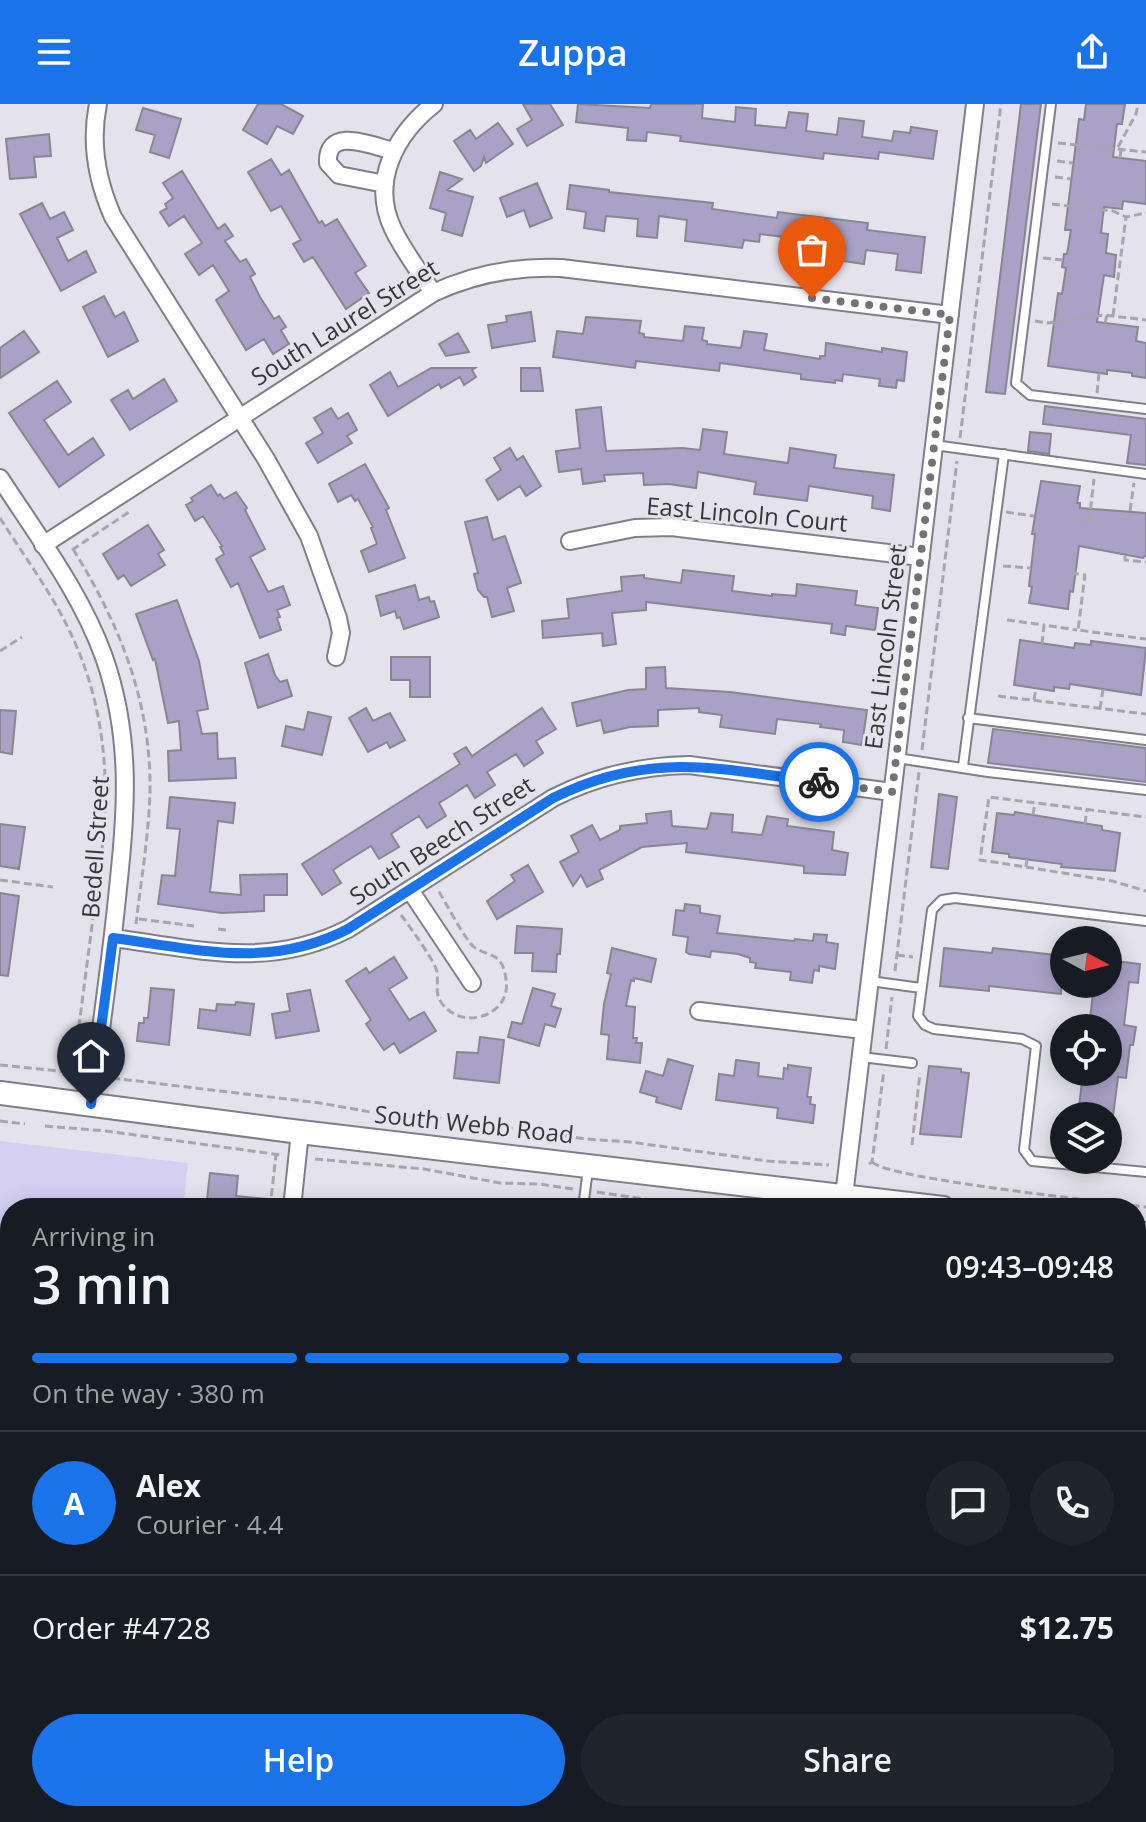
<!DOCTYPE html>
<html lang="en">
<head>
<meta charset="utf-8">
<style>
	:root { --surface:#171b24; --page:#20242c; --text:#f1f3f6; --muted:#9ea1a6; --line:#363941; --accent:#1a73e8 }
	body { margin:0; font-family:"Open Sans",sans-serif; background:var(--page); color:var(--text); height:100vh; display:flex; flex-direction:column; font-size:30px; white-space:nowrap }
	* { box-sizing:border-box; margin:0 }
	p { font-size:26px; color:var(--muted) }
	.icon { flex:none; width:44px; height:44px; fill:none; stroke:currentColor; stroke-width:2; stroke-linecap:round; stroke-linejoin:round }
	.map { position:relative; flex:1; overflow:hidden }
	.details { position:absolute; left:0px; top:1094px; width:1146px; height:624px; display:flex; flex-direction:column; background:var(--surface); border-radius:32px 32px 0 0; box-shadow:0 4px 20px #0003 }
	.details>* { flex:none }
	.needle { width:52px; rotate:97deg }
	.buttons { position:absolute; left:1050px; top:822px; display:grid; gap:16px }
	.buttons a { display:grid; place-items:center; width:72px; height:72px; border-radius:50%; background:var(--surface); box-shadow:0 4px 20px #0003; font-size:40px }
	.pin { position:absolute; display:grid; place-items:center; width:68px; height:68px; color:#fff; margin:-82px -34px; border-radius:50% 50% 50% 0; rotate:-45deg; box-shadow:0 0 8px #0007 }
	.pin .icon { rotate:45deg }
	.courier { position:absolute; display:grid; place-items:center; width:80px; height:80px; margin:-40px; border:6px solid #1a73e8; border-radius:50%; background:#fff; color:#222; box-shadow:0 2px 10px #0007 }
	.headline em { font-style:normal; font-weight:600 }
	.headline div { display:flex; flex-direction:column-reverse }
	.headline { display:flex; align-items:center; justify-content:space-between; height:136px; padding:0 32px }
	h1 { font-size:52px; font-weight:600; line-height:60px }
	.bar { display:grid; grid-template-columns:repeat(4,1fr); gap:12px 8px; align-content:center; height:96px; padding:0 32px }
	.bar i { height:10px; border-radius:6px; background:var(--line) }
	.bar .active { background:var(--accent) }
	.bar p { grid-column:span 4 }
	.line { display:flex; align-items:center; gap:20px; padding:0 32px; border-top:2px solid var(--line) }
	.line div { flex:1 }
	.round { display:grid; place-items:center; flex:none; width:84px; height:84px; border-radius:42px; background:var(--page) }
	.cta { display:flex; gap:16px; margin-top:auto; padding:16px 32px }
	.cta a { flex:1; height:92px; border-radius:48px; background:var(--accent); color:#fff; font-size:32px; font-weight:600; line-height:92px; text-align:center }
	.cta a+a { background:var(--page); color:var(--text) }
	header { display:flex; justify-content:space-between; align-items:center; height:104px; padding:0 32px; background:var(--accent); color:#fff; font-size:36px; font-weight:600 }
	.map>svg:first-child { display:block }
	.green { fill:#d5d0f2 }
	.building { fill:#a9a2c6; stroke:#88868f; stroke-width:2 }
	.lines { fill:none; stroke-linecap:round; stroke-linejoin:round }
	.service-casing { stroke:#807f88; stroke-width:12 }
	.minor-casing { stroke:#807f88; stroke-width:20 }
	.secondary-casing { stroke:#807f88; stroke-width:26 }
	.path { stroke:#a7a6ae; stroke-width:3; stroke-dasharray:8 4; stroke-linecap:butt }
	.service { stroke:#fff; stroke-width:8 }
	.minor { stroke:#fff; stroke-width:16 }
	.secondary { stroke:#fff; stroke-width:22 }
	.done { stroke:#737278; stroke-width:8; stroke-dasharray:0 14.4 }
	.route { stroke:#1a73e8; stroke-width:10 }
	.labels { text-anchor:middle; stroke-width:6; stroke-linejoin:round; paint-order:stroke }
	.street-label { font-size:24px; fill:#363539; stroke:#e4e3ed }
</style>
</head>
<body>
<header><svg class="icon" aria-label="menu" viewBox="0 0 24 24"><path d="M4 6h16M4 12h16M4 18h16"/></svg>Zuppa<svg class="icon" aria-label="share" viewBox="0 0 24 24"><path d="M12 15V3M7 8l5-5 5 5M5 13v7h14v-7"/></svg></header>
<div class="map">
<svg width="1146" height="1718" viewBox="0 0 1146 1718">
	<rect width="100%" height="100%" fill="#e4e3ed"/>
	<!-- green -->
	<path class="green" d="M0 1037 188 1059 183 1104H10V1708H113L112 1718H0Z"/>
	<!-- building -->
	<path class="building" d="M258 0H281L303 12 293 30 277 22 267 40 243 26Z
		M523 0H550L563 21 527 42 517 25 532 16Z
		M578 0 650 4 651 0H703L702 14 735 18 736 3 756 5 755 21 786 24 789 8 808 10 806 27 837 31 839 14 864 17 862 33 892 37 894 27 910 29 911 23 937 27 933 55 879 48 878 55 824 49 823 55 680 37 681 32 647 28 646 37 627 36 628 24 576 18Z
		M1021 0H1041L1005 290 986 288Z
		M1086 0H1125L1122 20H1117L1113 53 1146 57V100L1123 97 1122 105 1104 103 1101 129 1108 130 1106 149 1116 151 1114 173 1104 171 1097 218 1138 223 1136 237 1146 239V274L1132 272V269L1107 266V270L1048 262 1058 189 1062 190 1066 164 1062 163 1064 150H1067L1071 126H1065L1079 15 1084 16Z
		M143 4 181 15 169 54 150 48 155 31 136 26Z
		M498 19 513 40 486 59 484 53 481 62 474 67 454 37 470 26 476 35Z
		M49 30 51 52 34 53 36 73 10 75 6 35Z
		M271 55 281 71 289 66 319 119 322 117 325 122 337 115 366 162 355 169 369 189 346 205 313 153 304 158 293 140 301 136 281 102 271 107 248 68Z
		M182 67 218 125 225 120 233 132 225 137 240 158 246 155 255 170 250 173 260 193 274 215 279 212 286 223 281 226 289 240 273 250 264 235 246 246 216 196 229 187 213 161 199 171 185 150 202 139 184 112 169 122 160 108 167 104 165 100 173 94 163 79Z
		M440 68 462 75 447 86 473 93 462 132 442 126 446 109 430 104Z
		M537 79 552 114 530 123 524 106 507 113 500 94Z
		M570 81 609 86V88L713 99 712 105 777 114 778 108 868 119 867 126 925 133 921 169 896 166 898 150 866 146 864 160 843 157 845 143 813 139 811 154 794 152 795 138 791 137V134L760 130 759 138 744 136 742 144 685 137 687 116 659 112 657 134 637 132 638 115 606 112 604 127 584 124 586 108 567 105Z
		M42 99 50 115 64 108 73 126 57 134 68 157 86 147 96 168 61 187 20 110Z
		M104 192 115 213 124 208 138 237 108 253 83 203Z
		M531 208 535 237 492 244 488 221 507 218 506 212Z
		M586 213 641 217 639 229 644 230V233L683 237 685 222 704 224 702 236 707 237V240L741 244 744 227 767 230 764 246 820 255V252H825L826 239 882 248V244L907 248 904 277 897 276 896 284 879 282 880 275 843 270 842 277 835 276V279L801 275V270L720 259 719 267 636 257 635 264 553 253 557 227 583 230Z
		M24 227 39 248 0 274V244Z
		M458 229 469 248 446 252 439 240Z
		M431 264H475L472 266 476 273 464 281 460 273 441 284 439 280 388 312 370 281 390 268 398 283Z
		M521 264H540L543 287H521Z
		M164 275 177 297 130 326 111 296 128 286 133 295Z
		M57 277 71 298 44 316 68 351 93 334 104 351 59 383 9 309Z
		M1045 302 1146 315V361L1127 359 1131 331 1043 320Z
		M601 303 606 347 682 344 700 346 703 325 727 328 724 350 788 359 790 344 836 351 834 364 894 371 890 407 872 404 873 392 809 382 807 397 754 390 756 378 698 368 696 384 669 380 644 381 643 369 604 371 605 377 583 380 581 365 559 368 556 347 580 344 576 306Z
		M331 304 338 315 348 309 357 326 347 332 352 339 318 359 306 339 323 329 314 314Z
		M1030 328 1051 330 1049 350 1028 347Z
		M510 344 517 356 523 352 541 382 526 392 520 382 498 396 486 376 501 366 494 354Z
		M365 360 389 404 386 406 405 454 369 468 361 447 377 440 371 424 373 423 358 395 355 397 351 391 338 398 329 380Z
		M1041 377 1080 382 1077 399H1080V404L1146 409V451L1143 454 1079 442 1073 488 1070 487 1068 505 1029 499 1032 483 1029 482 1035 430H1032Z
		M211 381 218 392 220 390 224 395 236 388 247 404 245 406 265 445 250 453 268 488 283 482 290 501 277 506 280 513 277 514 281 526 260 534 238 479 231 483 216 455 224 450 220 443 222 442 203 412 195 417 186 401 193 397 191 394Z
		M487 413 493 436 505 432 521 479 507 484 514 507 492 513 487 493H484L478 486 474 470 478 469 465 418Z
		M148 421 164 446 158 450 165 461 131 482 124 471 118 475 103 450Z
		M683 466 734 472 732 487 772 492V490L796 492 797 480 857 487 855 501 878 504 875 526 846 522 845 531 831 529 832 520 646 498V506L612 509 616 540 603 542 602 529 543 534 542 517 569 514 567 495 622 487 621 473 644 471V474L681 479Z
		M415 481 419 496 429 493 430 498 434 497 439 513 404 525 400 513 397 514 395 507 381 512 376 492Z
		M177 496 199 557 208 605 197 607 202 630 217 629 218 655 235 654 236 674 169 677 168 647 181 646 179 617 168 619 155 555 153 556 136 510Z
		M1020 536 1074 544 1075 539 1091 541V537L1146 544 1141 591 1070 580 1069 585 1054 583V587L1014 581Z
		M268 550 275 571 280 578 287 576 292 592 258 604 245 559Z
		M391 553H430V593H410V576H391Z
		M665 563 666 584 730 588 867 606 862 641 843 638 844 626 820 623 821 620 777 615 775 630 720 623 722 611 699 608V604L658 606V622L630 623 604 629 601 616 577 622 572 599 628 586 646 585V564Z
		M366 604 373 617 390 609 405 636 390 644 387 638 368 648 349 614Z
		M542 604 556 625 536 637 543 649 524 662 516 650 487 668 495 681 475 694 467 681 452 691 439 699 446 712 427 724 419 712 403 722 391 730 399 743 379 755 371 742 345 758 333 766 341 779 322 791 302 760 460 660 454 650 466 643 472 652Z
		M0 606 16 607 12 650 0 648Z
		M308 608 331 613 322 651 282 642 286 622 304 626Z
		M993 625 1146 644V678L988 659Z
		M939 690 957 693 948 765 931 763Z
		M170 693 235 699 233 719 218 717 210 788 241 791 240 771 287 770V791H264V807L222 809 158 800 162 771 175 772 180 725 167 724Z
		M671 707 672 722 707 725 711 709 733 711 732 728 762 731 767 712 788 715 787 722 834 728 832 746 848 749 845 771 804 769V762L686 748 687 739 642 743 599 766 603 775 587 783 581 771 573 782 560 758 579 748 571 732 592 721 600 736 620 726V722L647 719 646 710Z
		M1015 708 1102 722V726L1120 729 1115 767 1061 763 1062 760 1009 753V750L992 748 997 709 1014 711Z
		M0 720 25 723 19 765 0 762Z
		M528 761 543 788 497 815 487 797 515 777 511 771Z
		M0 789 19 792 8 872 0 871Z
		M685 800 700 802V809L720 812 717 829 794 837 795 835 813 837 814 830 827 831 826 838 838 840 835 865 819 862V867L814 866 812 879 790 876 791 868 755 864 756 859 750 858V854L738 850 711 847 710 853 689 850 686 848 688 833 673 831 676 806 684 807Z
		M517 822 562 825 560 850H557L556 868 532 867 533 849H515Z
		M612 844 656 855 651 878 634 874V877L631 876 626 902 635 903 633 934H637L636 939H642L640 959 607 955 609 931 601 930 604 900 611 870 607 869Z
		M944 844 992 849 993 844 1064 852 1061 890 989 882V887L940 882Z
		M394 853 407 874 389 885 409 916 424 908 436 927 400 949 394 939 384 946 366 920 371 916 346 877 366 864 369 869Z
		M1108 856 1140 860 1138 879 1129 878 1124 921 1136 923 1133 941H1130L1126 974 1118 973 1113 1012H1078L1083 968H1108V924H1089L1094 880H1108Z
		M151 884 174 886 169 941 137 937 139 919H144V914H148Z
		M533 884 555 890 551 902 561 905 555 923 545 920 539 942 508 933 512 918 522 920Z
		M310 886 319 927 276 934 272 910 290 907 287 890Z
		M236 898 254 900 250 931 198 924 200 905 216 907 217 900 235 901Z
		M480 933 504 936 499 979 454 974 457 948 478 949Z
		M668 955 693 962 681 1005 656 998 657 993 640 988 646 967 663 972Z
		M736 956 759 959 758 972 783 975 784 964 788 965V961L811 964 807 993H811L810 1000 815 1001 813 1019 777 1014 778 1004 716 996 719 970 734 972Z
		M929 962 961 965V968L969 969 961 1033 920 1030Z
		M210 1069 238 1072 236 1092 267 1095V1104H206Z"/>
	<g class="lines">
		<!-- service casing -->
		<g class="service-casing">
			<path id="service" d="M1051 0 1016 279 1030 291 1146 305
				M934 341 1146 370
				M968 614 1146 636
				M897 654 988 668 1146 686
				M963 662 1004 350
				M1146 817 955 794 942 796 932 806 918 912 925 921 934 925 1022 935 1036 942 1024 1046 1032 1057 1146 1068
				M870 877 921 884
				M861 953 912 959
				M583 1104 588 1065
				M1136 1354 1146 1368
				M1136 1435 1146 1446"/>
		</g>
		<!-- minor casing -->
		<g class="minor-casing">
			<path id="minor" d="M98 0C90 39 97 77 113 113L266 355 309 432 338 514 341 529 336 553
				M385 80 339 71 328 59C326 21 373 42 393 47
				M433 189C420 168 404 148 393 125 370 77 396 30 434 0
				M0 374C37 431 81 489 104 553 133 636 126 709 117 794 110 863 100 931 91 1000
				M570 437 635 424 671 423 921 453
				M43 441 433 189C474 170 516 162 561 164L950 211
				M410 786 472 879
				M113 834C198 845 267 866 348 825L553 694C596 672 640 662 689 661L892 688
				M699 907 863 926
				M844 1092 975 0
				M292 1104 300 1028
				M438 1708 525 1718
				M221 1718 222 1708"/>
		</g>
		<!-- secondary casing -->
		<g class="secondary-casing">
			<path id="secondary" d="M0 989 300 1028 943 1104
				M1136 1129 1146 1130"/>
		</g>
		<!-- path -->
		<path class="path" d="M1058 39 1146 48
			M1118 43 1136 10 1138 0
			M1120 54 1121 45
			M1057 57 1073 59
			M1055 73 1071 75
			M1052 100 1113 107 1126 113
			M1043 154 1063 156
			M1113 212 1126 113 1146 109
			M1035 217 1048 219 1104 211 1146 216
			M1105 219 1107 211
			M1097 289 1099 269
			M960 334 1001 0
			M1130 407 1134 379
			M1006 408 1034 412
			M0 414C24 452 52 489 71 530 101 593 109 660 104 729L73 968
			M1078 416 1089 418 1094 375
			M73 445C119 519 151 597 150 686 149 731 141 776 136 820
			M72 446 129 408
			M1125 452V456L1146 458
			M1003 462 1031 464
			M1071 469 1085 471 1078 526 1146 535
			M1007 516 1044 521
			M1042 540 1044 521 1077 526
			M0 547 22 533
			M998 592 1146 610
			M1034 596 1036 584
			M1100 605 1103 585
			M922 646 957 357
			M1033 711 1035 699
			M1085 720 1087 705
			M1027 755 1026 763 980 756 989 693 1146 713
			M1026 763 1112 777 1146 787
			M0 776 53 783
			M401 811C408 820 436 859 437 868 439 881 433 890 444 902 466 927 512 910 506 875 502 847 490 854 474 843 465 836 445 797 438 786
			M139 815 194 822
			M218 825 226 826
			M897 851 913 853
			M895 867 919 668
			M886 945 892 893
			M0 961 79 969
			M112 974 320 999 393 1012 433 1013 586 1035 630 1038 768 1057 829 1061
			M0 1017 25 1020
			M45 1022 106 1027 281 1051
			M912 1041 920 969
			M315 1055 424 1065 500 1079 540 1080 573 1085
			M872 1058C889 1075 1107 1098 1146 1103
			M869 1060 872 1058 884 966
			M597 1088 664 1098 734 1104
			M270 1104 276 1051
			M1136 1153 1146 1154
			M0 1290 10 1303
			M33 1718 39 1708
			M198 1718 199 1708"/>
		<!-- service -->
		<use href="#service" class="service"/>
		<!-- minor -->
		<use href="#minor" class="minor"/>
		<!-- secondary -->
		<use href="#secondary" class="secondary"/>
	</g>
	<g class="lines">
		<!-- done -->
		<path class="done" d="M812 194 950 211 892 688 819 678"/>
		<!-- route -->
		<path class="route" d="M91 1000 113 834C198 845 268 866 348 825L553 694C649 646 718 665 819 678"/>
	</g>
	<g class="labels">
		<!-- street labels -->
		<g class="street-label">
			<text transform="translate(345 219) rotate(-32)" y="8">South Laurel Street</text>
			<text transform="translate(747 411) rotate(5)" y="8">East Lincoln Court</text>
			<text transform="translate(886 543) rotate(-83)" y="8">East Lincoln Street</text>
			<text transform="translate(442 737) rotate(-33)" y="8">South Beech Street</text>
			<text transform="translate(96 743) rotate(-86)" y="8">Bedell Street</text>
			<text transform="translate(474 1021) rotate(6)" y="8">South Webb Road</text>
		</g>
	</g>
</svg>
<div class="buttons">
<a><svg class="needle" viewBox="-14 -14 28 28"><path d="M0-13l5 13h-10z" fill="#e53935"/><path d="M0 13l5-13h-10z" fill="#9ea1a6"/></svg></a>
<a><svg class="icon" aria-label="locate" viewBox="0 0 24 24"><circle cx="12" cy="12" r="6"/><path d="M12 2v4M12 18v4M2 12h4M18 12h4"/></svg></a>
<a><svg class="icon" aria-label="layers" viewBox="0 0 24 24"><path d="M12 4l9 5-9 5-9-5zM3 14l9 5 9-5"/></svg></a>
</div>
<div class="pin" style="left:812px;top:194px;background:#ea580c"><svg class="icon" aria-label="bag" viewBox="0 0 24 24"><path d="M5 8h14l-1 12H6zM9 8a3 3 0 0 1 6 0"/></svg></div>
<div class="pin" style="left:91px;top:1000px;background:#1f2937"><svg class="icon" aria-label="home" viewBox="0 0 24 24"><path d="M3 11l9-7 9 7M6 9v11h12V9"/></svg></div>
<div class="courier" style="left:819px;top:678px"><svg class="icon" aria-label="bike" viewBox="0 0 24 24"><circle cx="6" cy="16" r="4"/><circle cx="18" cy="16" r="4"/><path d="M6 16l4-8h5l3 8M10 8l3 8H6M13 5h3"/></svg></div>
<section class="details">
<div class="headline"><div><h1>3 min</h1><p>Arriving in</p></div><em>09:43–09:48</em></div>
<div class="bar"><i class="active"></i><i class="active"></i><i class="active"></i><i></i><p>On the way · 380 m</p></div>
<div class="line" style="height:144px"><b class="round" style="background:var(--accent);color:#fff">A</b><div><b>Alex</b><p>Courier · 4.4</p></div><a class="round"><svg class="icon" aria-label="chat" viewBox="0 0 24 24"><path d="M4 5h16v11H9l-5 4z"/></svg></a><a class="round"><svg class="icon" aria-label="phone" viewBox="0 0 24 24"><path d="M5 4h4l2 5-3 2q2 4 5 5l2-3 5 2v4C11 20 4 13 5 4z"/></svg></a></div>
<div class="line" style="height:104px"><div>Order #4728</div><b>$12.75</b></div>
<div class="cta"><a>Help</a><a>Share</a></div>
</section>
</div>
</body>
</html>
